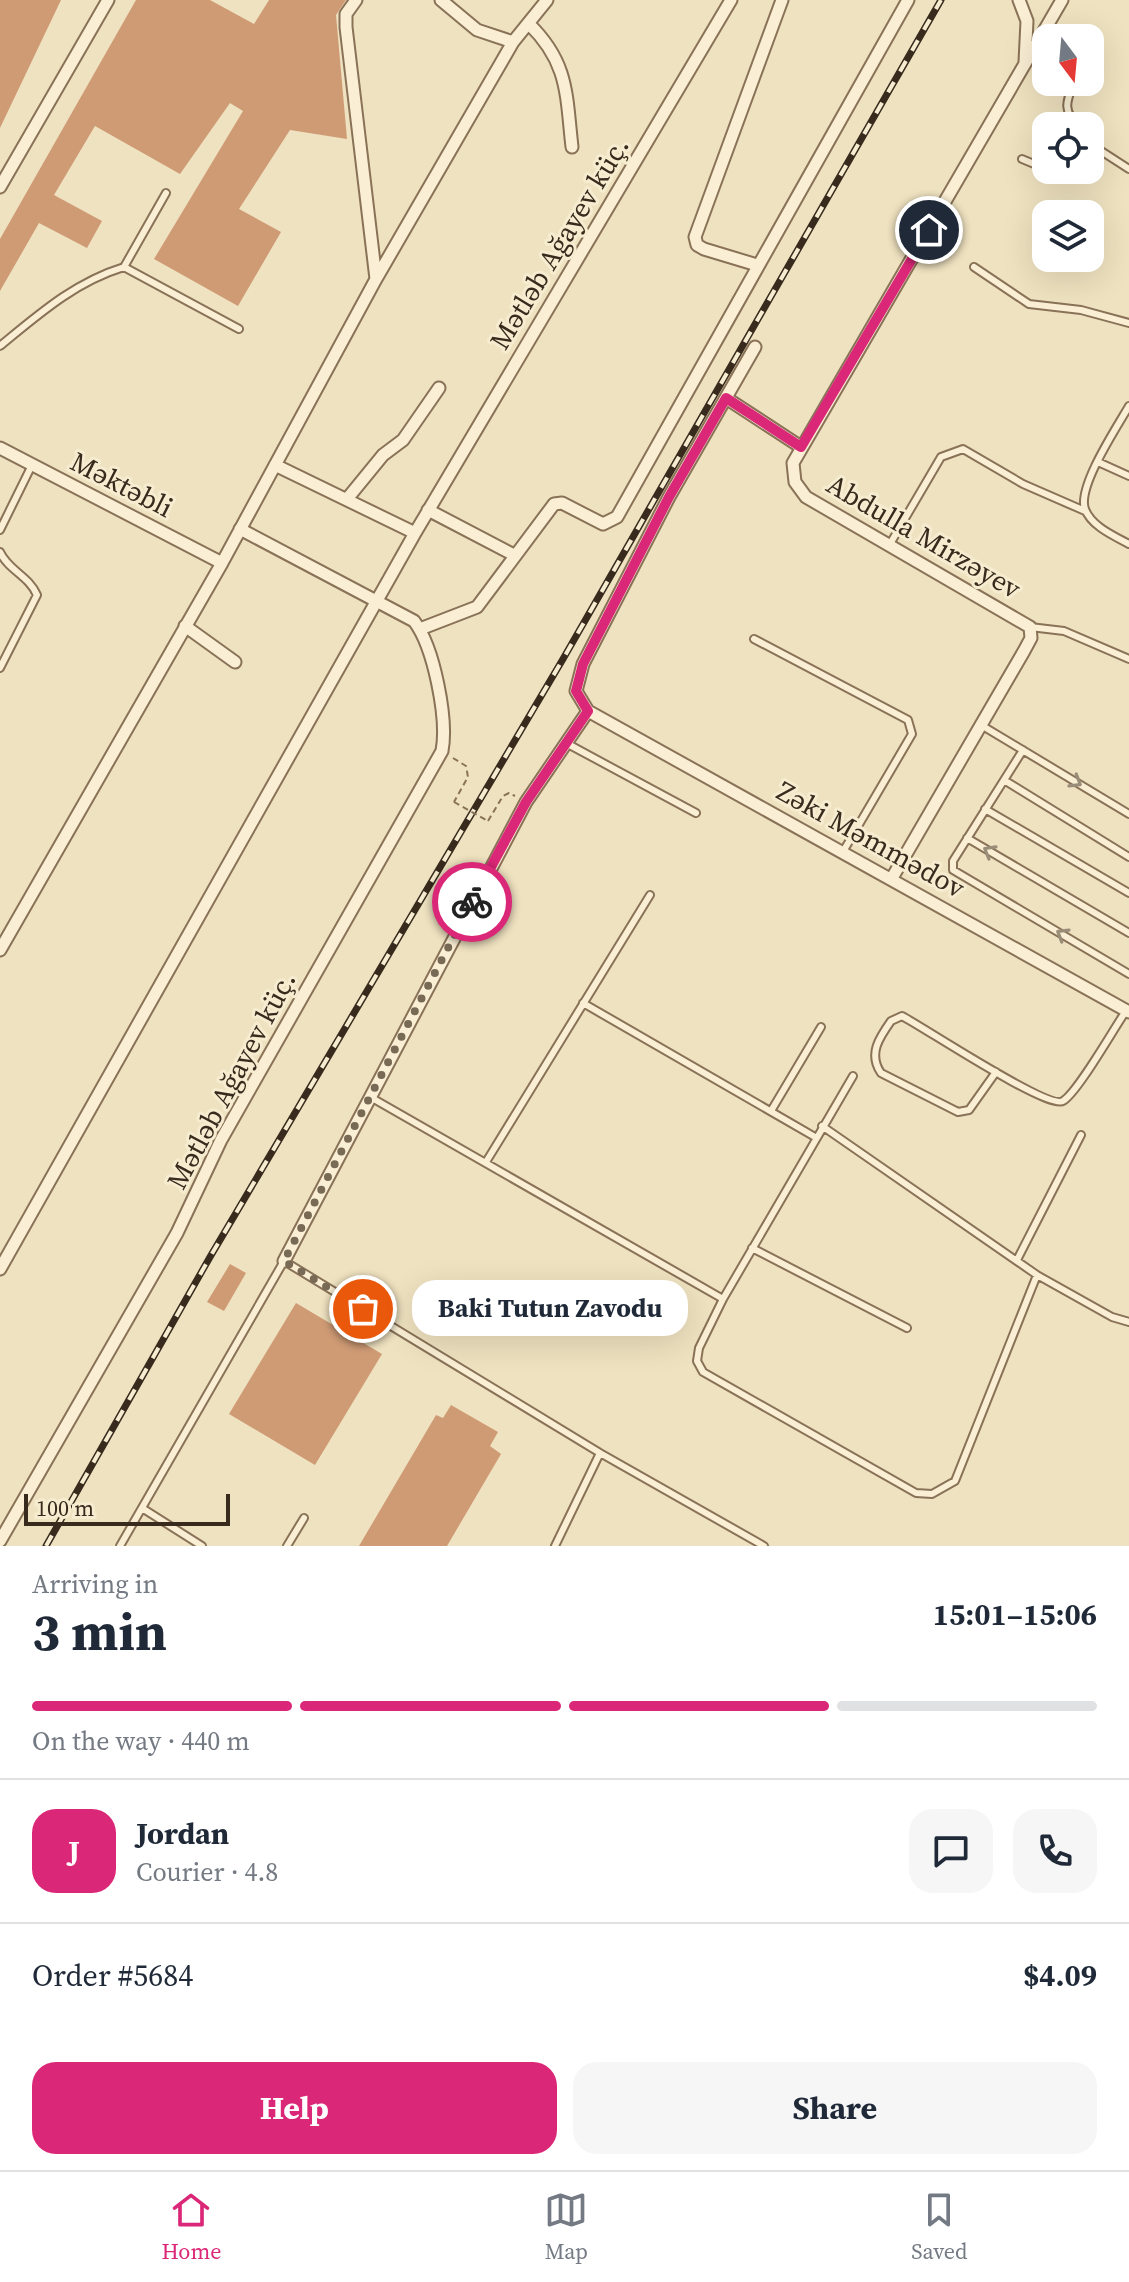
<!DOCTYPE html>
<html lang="en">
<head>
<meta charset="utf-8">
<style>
	:root { --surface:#fff; --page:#f6f6f7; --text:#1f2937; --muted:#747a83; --line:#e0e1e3; --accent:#db2777 }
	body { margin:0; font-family:"Source Serif 4",serif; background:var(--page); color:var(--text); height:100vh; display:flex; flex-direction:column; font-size:30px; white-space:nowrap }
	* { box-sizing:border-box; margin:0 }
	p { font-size:26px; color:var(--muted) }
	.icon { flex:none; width:44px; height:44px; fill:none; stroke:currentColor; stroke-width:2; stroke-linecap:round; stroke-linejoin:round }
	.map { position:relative; height:1546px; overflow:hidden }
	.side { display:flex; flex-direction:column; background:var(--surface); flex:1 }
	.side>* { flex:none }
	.needle { width:52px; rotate:164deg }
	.fabs { position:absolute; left:1032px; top:24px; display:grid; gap:16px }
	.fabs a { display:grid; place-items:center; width:72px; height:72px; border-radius:16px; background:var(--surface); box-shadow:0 8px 32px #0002; font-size:40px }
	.scale { position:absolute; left:24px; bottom:20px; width:206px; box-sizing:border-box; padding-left:8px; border:4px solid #382a1c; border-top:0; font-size:22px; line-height:28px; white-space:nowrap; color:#382a1c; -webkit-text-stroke:6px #f6ecd0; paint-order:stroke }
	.pin { position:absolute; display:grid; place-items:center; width:68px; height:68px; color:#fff; margin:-34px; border:4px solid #fff; border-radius:50%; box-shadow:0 2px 8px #0007 }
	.courier { position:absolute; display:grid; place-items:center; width:80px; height:80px; margin:-40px; border:6px solid #db2777; border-radius:50%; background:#fff; color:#222; box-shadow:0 2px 10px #0007 }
	.bubble { position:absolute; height:56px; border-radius:24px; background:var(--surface); box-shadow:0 8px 32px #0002; font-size:26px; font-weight:700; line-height:56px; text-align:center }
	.head em { font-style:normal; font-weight:700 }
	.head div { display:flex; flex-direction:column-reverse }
	.head { display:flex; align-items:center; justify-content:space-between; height:136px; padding:0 32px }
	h1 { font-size:52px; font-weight:700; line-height:60px }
	.bar { display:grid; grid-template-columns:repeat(4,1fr); gap:12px 8px; align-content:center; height:96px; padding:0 32px }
	.bar i { height:10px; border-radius:6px; background:var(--line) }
	.bar .on { background:var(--accent) }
	.bar p { grid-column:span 4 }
	.line { display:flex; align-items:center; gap:20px; padding:0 32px; border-top:2px solid var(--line) }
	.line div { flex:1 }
	.round { display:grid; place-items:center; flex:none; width:84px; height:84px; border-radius:24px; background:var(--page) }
	.action { display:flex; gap:16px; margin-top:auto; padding:16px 32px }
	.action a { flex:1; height:92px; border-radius:24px; background:var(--accent); color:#fff; font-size:32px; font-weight:700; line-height:92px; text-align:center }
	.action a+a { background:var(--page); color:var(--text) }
	.dock { display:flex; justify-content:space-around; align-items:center; height:112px; border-top:2px solid var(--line); background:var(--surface); font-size:22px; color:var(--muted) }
	.dock a { display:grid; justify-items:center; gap:4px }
	.dock .on { color:var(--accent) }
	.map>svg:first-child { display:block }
	.building { fill:#cf9b75 }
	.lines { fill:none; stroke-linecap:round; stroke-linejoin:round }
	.lane-casing { stroke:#897257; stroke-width:10 }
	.street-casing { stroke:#897257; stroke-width:15 }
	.path { stroke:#897257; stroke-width:2; stroke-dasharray:6 4; stroke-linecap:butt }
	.lane { stroke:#faefd4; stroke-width:6 }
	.street { stroke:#faefd4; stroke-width:11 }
	.rail-casing { stroke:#382a1c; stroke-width:7 }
	.rail { stroke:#f6ecd0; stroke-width:4; stroke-dasharray:12; stroke-linecap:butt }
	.path-bridge { stroke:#897257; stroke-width:2; stroke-dasharray:6 4; stroke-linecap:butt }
	.oneway { stroke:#998c78 }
	.done { stroke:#786a55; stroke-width:8; stroke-dasharray:0 14.4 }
	.route { stroke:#db2777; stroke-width:10 }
	.labels { text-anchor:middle; stroke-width:6; stroke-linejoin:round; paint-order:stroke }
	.street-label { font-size:28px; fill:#382a1c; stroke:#f6ecd0 }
</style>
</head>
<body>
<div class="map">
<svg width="1129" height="1546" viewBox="0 0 1129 1546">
	<rect width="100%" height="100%" fill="#efe2c0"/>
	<!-- building -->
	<path class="building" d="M0 0H61L0 128Z
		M136 0H210L254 24 269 0H346L336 15 347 139 290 130 239 209 281 232 238 306 154 259 243 111 230 103 180 174 95 126 54 195 102 221 87 248 39 223 0 291V239Z
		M230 1264 246 1273 224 1311 207 1302Z
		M296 1303 382 1354 315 1465 229 1414Z
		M451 1405 498 1432 490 1446 501 1454 447 1546H359L436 1415 443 1418Z"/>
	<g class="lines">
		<!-- lane casing -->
		<g class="lane-casing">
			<path id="lane" d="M1074 82C1066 102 1062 112 1080 126
				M1090 135 1098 149 1090 159
				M1098 149 1129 169
				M1022 159 1046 169
				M1048 170 1072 176 1081 170
				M124 267 239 329
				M974 267 1029 304 1081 310 1129 323
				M0 346C39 314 75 282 124 267L166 193
				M1129 406C1117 427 1077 487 1085 509 1091 526 1114 536 1129 544
				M1098 462 1129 476
				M0 530 32 465
				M890 544 941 457 963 449 1023 484 1085 511
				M0 552C8 570 29 576 37 595L0 668
				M1030 627 1064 631 1129 659
				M754 639 908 720 912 734 844 850
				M981 725 1129 814
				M566 743 696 813
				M1023 750 953 861V870L1129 974
				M1004 780 1129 857
				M985 809 1129 893
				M967 838 1129 933
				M583 1003 815 1137
				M996 1072 969 1110 958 1112 881 1073C868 1054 879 1038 891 1021L902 1016C925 1028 1048 1110 1063 1101 1078 1092 1114 1028 1126 1011
				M853 1076 723 1299 699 1348 697 1361 703 1372 916 1493 932 1494 955 1481 1037 1275
				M372 1098 723 1299
				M771 1111 821 1027
				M822 1126 1037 1275 1112 1317 1129 1322
				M486 1162 650 895
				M752 1248 907 1328
				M1017 1260 1081 1135
				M142 1508 202 1546
				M120 1546 284 1261 600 1453 764 1546
				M287 1546 304 1518
				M555 1546 600 1453"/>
		</g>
		<!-- street casing -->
		<g class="street-casing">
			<path id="street" d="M356 0 346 14V27L376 279
				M441 0 477 30 513 42
				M1019 0 1027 21 1025 62
				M529 24C569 63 566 95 572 147
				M0 187 108 0
				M757 265 704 249 697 245 695 237 782 0
				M726 398 801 447
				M0 448 222 563
				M275 465 415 533
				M347 499 383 455 403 440 439 388
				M428 510 514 555
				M185 626 235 662
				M420 629 477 607 554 504 562 503 603 524 617 517 908 0
				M588 711 1129 1012
				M892 878 1024 651 1031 638 1030 627 806 497 795 482 793 463 1062 0
				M0 950 222 563 376 279 513 42 547 0
				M284 1261 526 802 588 711 576 691 583 664 669 497 755 347
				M0 1269 415 533 731 0
				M0 1541 177 1233 221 1140 442 751C448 719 434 647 414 621L240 529"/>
		</g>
		<!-- path -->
		<path class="path" d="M453 758 466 766 468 777 454 802
			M488 821 503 796 509 793 515 796"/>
		<!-- lane -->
		<use href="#lane" class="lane"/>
		<!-- street -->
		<use href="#street" class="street"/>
		<!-- rail casing -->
		<g class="rail-casing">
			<path id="rail" d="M46 1546 210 1257 563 659 941 0"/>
		</g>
		<!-- rail -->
		<use href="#rail" class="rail"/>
		<!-- path-bridge -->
		<path class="path-bridge" d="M454 802 488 821"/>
	</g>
	<!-- one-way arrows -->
	<defs><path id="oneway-chevron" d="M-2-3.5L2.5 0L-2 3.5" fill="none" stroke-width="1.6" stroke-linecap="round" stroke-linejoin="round" transform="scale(2)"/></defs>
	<g class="oneway">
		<use href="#oneway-chevron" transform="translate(1076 782) rotate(31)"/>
		<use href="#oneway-chevron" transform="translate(989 851) rotate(-150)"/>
		<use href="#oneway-chevron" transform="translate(1062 934) rotate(-149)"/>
	</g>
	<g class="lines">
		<!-- done -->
		<path class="done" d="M363 1309 284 1261 472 902"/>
		<!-- route -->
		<path class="route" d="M472 902 526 802 588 711 576 691 583 664 669 497 726 398 801 447 929 230"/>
	</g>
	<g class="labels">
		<!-- street labels -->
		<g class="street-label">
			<text transform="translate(559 243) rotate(-59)" y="10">Mətləb Ağayev küç.</text>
			<text transform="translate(122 484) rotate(27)" y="10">Məktəbli</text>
			<text transform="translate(924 536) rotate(30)" y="10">Abdulla Mirzəyev</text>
			<text transform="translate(871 839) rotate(29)" y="10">Zəki Məmmədov</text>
			<text transform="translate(231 1080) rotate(-62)" y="10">Mətləb Ağayev küç.</text>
		</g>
	</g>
</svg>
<div class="fabs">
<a><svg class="needle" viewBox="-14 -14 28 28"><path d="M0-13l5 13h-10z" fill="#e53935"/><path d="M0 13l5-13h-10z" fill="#747a83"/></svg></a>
<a><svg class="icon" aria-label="locate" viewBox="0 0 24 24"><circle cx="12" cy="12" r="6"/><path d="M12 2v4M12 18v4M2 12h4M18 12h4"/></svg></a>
<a><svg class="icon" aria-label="layers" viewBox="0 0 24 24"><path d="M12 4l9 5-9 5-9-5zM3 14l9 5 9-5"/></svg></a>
</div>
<div class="scale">100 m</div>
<div class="pin" style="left:363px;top:1309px;background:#ea580c"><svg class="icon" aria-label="bag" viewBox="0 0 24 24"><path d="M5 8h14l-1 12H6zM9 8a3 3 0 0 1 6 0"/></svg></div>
<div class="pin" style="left:929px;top:230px;background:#1f2937"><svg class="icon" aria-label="home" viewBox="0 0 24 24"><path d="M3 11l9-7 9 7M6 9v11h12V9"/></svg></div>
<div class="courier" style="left:472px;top:902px"><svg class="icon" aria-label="bike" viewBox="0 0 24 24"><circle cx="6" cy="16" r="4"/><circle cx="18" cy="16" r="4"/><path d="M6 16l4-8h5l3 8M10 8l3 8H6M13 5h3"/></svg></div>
<div class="bubble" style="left:412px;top:1280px;width:276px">Baki Tutun Zavodu</div>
</div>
<section class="side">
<div class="head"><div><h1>3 min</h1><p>Arriving in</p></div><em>15:01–15:06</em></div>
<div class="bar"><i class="on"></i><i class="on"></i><i class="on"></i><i></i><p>On the way · 440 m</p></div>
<div class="line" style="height:144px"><b class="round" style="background:var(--accent);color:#fff">J</b><div><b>Jordan</b><p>Courier · 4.8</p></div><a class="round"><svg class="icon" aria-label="chat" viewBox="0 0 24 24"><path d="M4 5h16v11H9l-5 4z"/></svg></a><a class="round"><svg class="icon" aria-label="phone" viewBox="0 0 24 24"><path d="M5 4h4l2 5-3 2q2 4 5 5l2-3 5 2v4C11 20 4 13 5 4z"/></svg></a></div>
<div class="line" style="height:104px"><div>Order #5684</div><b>$4.09</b></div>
<div class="action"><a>Help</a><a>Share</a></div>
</section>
<nav class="dock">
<a class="on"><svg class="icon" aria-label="home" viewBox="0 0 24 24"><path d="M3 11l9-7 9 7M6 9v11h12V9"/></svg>Home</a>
<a><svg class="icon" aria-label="map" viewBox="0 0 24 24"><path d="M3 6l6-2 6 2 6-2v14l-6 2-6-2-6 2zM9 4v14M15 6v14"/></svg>Map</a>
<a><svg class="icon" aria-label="saved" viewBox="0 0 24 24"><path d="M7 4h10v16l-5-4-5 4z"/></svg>Saved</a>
</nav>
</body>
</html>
